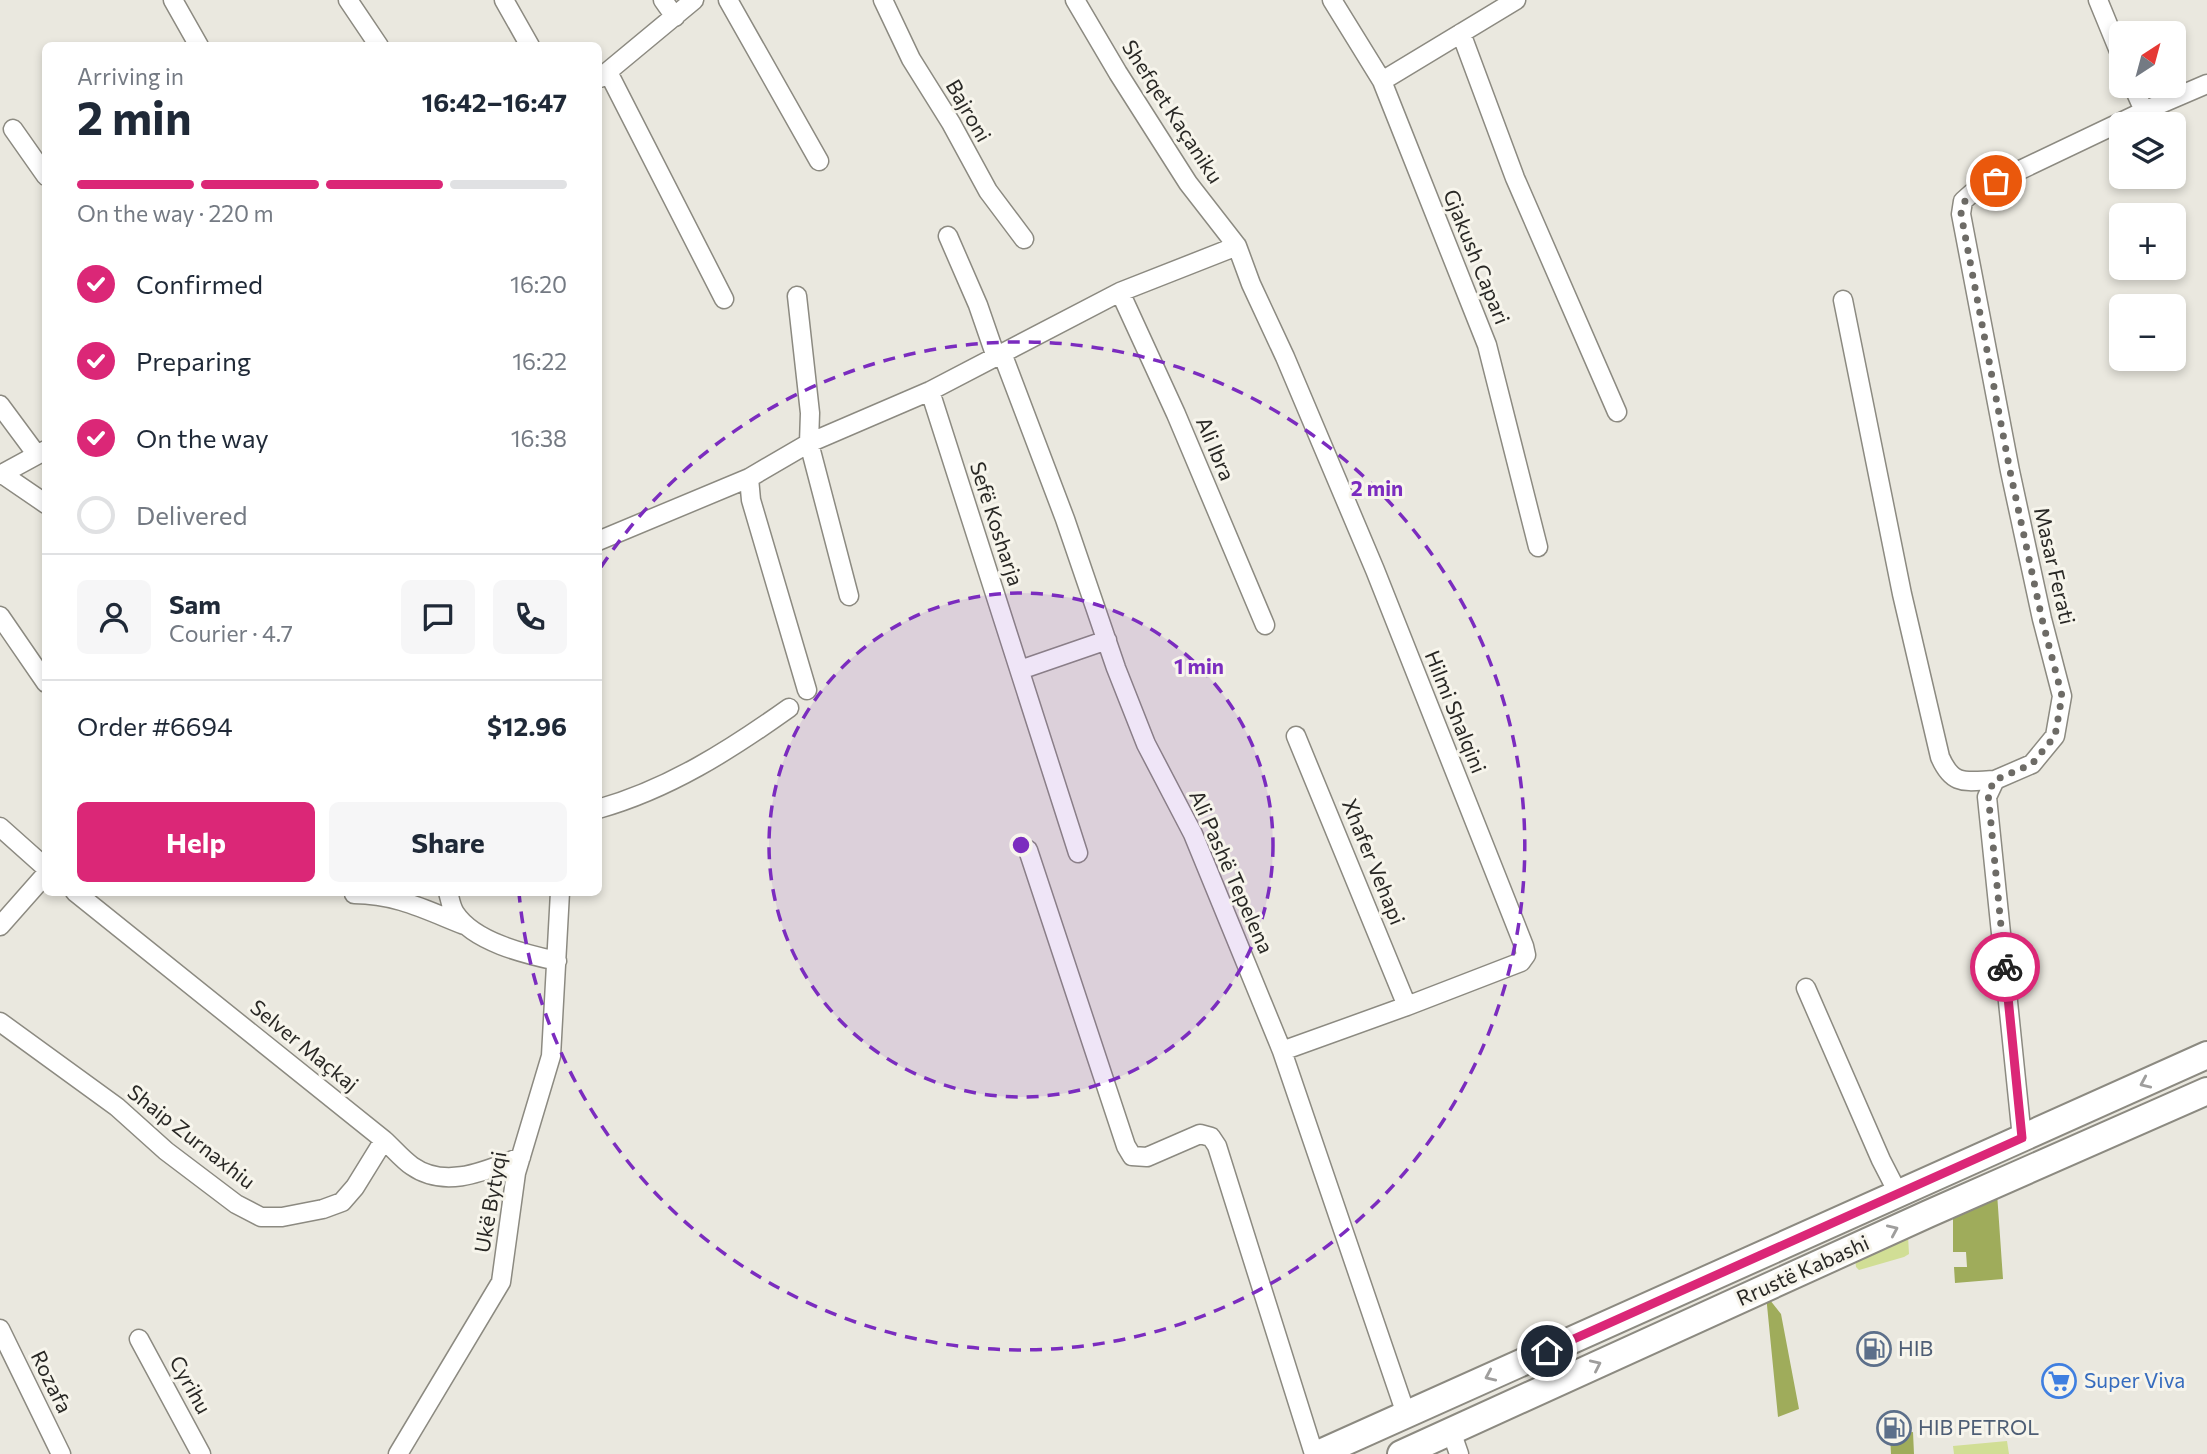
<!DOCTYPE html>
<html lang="en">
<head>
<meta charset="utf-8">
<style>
	:root { --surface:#fff; --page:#f6f6f7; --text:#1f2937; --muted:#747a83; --line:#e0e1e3; --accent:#db2777 }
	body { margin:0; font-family:Commissioner,sans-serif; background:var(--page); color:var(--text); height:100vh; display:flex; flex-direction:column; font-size:26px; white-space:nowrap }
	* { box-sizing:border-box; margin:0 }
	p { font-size:23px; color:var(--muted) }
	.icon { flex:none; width:38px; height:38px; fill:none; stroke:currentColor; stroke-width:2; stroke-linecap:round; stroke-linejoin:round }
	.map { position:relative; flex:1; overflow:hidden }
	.side { position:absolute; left:42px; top:42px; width:560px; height:854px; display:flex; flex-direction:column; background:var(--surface); border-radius:10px; box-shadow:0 4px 10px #0003 }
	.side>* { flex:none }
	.needle { width:46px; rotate:36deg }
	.tools { position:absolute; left:2109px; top:21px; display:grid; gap:14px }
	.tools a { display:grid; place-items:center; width:77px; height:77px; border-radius:10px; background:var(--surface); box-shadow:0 4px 10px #0003; font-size:35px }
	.pin { position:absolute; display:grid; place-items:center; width:60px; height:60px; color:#fff; margin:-30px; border:4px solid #fff; border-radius:50%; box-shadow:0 2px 7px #0007 }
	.courier { position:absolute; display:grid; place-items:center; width:70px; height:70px; margin:-35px; border:5px solid #db2777; border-radius:50%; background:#fff; color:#222; box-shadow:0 2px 9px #0007 }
	.overview em { font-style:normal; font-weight:700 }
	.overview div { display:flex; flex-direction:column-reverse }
	.overview { display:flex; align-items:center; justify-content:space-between; height:119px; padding:0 35px }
	h1 { font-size:46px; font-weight:700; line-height:52px }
	.bar { display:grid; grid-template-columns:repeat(4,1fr); gap:10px 7px; align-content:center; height:84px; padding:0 35px }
	.bar i { height:9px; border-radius:5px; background:var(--line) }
	.bar .on { background:var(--accent) }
	.bar p { grid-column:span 4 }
	.line { display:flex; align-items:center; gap:18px; padding:0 35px; border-top:2px solid var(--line) }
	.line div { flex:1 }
	.round { display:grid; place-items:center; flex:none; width:74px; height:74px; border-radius:10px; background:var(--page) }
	ol { padding:0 35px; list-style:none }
	li { display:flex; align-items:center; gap:21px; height:77px }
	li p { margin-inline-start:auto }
	li .icon { padding:7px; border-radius:50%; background:var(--accent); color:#fff; stroke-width:4 }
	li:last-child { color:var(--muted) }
	li i { width:38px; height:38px; border:4px solid var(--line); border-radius:50% }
	.primary-button { display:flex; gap:14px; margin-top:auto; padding:14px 35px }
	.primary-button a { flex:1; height:80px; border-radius:10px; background:var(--accent); color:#fff; font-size:28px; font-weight:700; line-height:80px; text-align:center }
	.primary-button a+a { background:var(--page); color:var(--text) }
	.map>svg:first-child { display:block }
	.green { fill:#d1de95 }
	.forest { fill:#9fac5b }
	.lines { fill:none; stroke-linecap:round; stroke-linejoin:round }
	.street-casing { stroke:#8c8a81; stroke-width:21 }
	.primary-casing { stroke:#8c8a81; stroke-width:30 }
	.street { stroke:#fff; stroke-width:18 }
	.primary { stroke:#fff; stroke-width:26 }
	.oneway { stroke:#9f9e9d }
	.done { stroke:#6d6b66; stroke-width:7; stroke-dasharray:0 12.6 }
	.route { stroke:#db2777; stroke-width:9 }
	.ring { fill:none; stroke:#7b2cbf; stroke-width:3.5; stroke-dasharray:12 9 }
	.labels { text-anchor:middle; stroke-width:6; stroke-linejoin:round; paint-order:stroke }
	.street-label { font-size:21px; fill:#292825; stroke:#f7f5ec }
	.service-label { font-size:21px; fill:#4e5e75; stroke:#f7f5ec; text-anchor:start }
	.shop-label { font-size:21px; fill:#366cbe; stroke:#f7f5ec; text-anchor:start }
	.centre { fill:#7b2cbf; stroke:#f7f5ec; stroke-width:3.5 }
	.ring-label { font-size:21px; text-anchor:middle; font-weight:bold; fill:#7b2cbf; stroke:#f7f5ec; stroke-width:6; stroke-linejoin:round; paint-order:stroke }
</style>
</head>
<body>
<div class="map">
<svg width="2207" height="1454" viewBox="0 0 2207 1454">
	<rect width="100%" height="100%" fill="#eae8df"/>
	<!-- green -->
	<path class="green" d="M1908 1236 1909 1254 1904 1257 1859 1270 1856 1267 1855 1257Z
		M2007 1441 2009 1454H1954L1953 1446Z"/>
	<!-- forest -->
	<path class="forest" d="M1997 1193 2003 1279 1955 1283 1954 1267H1967L1966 1252H1953V1213Z
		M1766 1295 1781 1314 1799 1409 1778 1417Z
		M1913 1432 1914 1454H1891L1890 1435Z"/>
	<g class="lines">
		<!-- street casing -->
		<g class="street-casing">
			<path id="street" d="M173 0 199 46
				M348 0 379 46
				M504 0 530 46
				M663 0 675 17
				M728 0 819 161
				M883 0 911 59 951 123 988 191 1024 239
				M1075 0 1118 73 1188 183 1237 246 1251 284 1285 357 1375 570 1524 946 1526 955 1521 962 1407 1006 1282 1051
				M1332 0 1382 81 1487 345 1538 547
				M2098 0 2121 56
				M1461 33 1515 178 1617 412
				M608 72 724 299
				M600 78 694 0
				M1382 81 1516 0
				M2144 111 2207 84
				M13 129 46 176
				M948 236 978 305 996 357
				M1120 292 1176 414 1265 625
				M797 296 810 413 809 443 849 596
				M1843 300 1902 594 1940 757C1953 787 1966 781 1995 780
				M1002 353 1065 519 1116 668 1146 744 1193 834 1282 1051 1406 1414
				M930 391 1078 853
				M0 405 37 455
				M2 474 46 504
				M0 475 46 450
				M749 478 751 500 807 690
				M598 541 749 478 809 443 930 391 1120 292 1237 246
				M0 616 46 683
				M1020 670 1107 640
				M1296 736 1407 1006
				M598 809C669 789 730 750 789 708
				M0 827 46 868
				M1028 850 1126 1146 1132 1156 1147 1157 1200 1134 1211 1137 1217 1146 1314 1454
				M75 892 384 1140C393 1148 402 1159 412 1166 446 1190 487 1170 521 1157
				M448 892C450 899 451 907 455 913 474 942 525 954 557 961
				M354 894C396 894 426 910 464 925
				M0 926 46 874
				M1806 988 1881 1160 1898 1193
				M0 1022 117 1107 166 1151 236 1204 261 1217H282L323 1209 342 1202 355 1187 384 1140
				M2022 1138 1987 797 1995 780 2032 764 2055 736 2062 696 2042 619 2010 471 1961 214 1963 201 1972 193 2144 111 2133 86
				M0 1329 61 1454
				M139 1339 201 1454
				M1451 1431 1459 1454
				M398 1454 501 1282 516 1173 551 1056 560 892"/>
		</g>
		<!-- primary casing -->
		<g class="primary-casing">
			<path id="primary" d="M1318 1454 2207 1055
				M1401 1454 1928 1214 2207 1091"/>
		</g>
		<!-- street -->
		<use href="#street" class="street"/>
		<!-- primary -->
		<use href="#primary" class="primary"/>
	</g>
	<!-- one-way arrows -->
	<defs><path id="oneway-chevron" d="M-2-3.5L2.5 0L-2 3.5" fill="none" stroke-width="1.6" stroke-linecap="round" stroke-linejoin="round" transform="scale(1.75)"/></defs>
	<g class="oneway">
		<use href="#oneway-chevron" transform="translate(2145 1083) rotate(156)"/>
		<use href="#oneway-chevron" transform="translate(1893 1230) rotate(-24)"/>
		<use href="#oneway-chevron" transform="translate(1596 1365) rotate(-25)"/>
		<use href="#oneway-chevron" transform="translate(1490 1376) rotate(156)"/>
	</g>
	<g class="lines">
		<!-- done -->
		<path class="done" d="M1996 181C1978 190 1964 192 1961 214L2010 471 2042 619 2062 696 2055 736 2032 764 1995 780 1988 793 2005 967"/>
		<!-- route -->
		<path class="route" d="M1547 1351 2022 1138 2005 967"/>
	</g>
	<!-- distance rings -->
	<circle cx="1021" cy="845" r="252" fill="#7b2cbf" fill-opacity=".12"/>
	<g class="ring">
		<circle cx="1021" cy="845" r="252"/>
		<path d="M601 567A504 504 0 1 1 519 893"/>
	</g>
	<!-- icons -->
	<defs>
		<g id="fuel-ring" transform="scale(1.75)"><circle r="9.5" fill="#f7f5ec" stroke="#5c6f8a" stroke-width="1.5"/><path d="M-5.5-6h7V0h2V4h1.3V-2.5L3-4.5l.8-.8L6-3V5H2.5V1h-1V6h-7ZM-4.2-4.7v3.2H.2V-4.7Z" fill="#5c6f8a"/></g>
		<g id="supermarket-ring" transform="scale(1.75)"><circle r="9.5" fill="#f7f5ec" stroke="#3f7fe0" stroke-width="1.5"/><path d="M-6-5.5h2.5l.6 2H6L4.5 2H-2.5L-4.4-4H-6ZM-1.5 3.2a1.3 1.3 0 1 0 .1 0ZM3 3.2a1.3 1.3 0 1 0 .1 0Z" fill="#3f7fe0"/></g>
	</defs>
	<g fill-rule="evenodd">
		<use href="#fuel-ring" x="1874" y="1349"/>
		<use href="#supermarket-ring" x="2059" y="1381"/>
		<use href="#fuel-ring" x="1894" y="1428"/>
	</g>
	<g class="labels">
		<!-- street labels -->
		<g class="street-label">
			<text transform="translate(968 111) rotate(60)" y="7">Bajroni</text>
			<text transform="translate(1172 112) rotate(57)" y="7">Shefqet Kaçaniku</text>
			<text transform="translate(1476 257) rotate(68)" y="7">Gjakush Capari</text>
			<text transform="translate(1215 449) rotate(67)" y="7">Ali Ibra</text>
			<text transform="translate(996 524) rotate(72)" y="7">Sefë Kosharja</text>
			<text transform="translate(2054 566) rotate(77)" y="7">Masar Ferati</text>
			<text transform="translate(1455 712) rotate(68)" y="7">Hilmi Shalqini</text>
			<text transform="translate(1373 862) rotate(68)" y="7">Xhafer Vehapi</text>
			<text transform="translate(1231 872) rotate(66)" y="7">Ali Pashë Tepelena</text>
			<text transform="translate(304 1046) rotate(39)" y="7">Selver Maçkaj</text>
			<text transform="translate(191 1137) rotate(38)" y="7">Shaip Zurnaxhiu</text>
			<text transform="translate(491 1202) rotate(-80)" y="7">Ukë Bytyqi</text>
			<text transform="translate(1803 1271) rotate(-24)" y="7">Rrustë Kabashi</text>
			<text transform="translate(51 1382) rotate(64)" y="7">Rozafa</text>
			<text transform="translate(190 1385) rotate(61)" y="7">Cyrihu</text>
		</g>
		<!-- service labels -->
		<g class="service-label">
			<text x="1898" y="1356">HIB</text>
			<text x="1918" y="1435">HIB PETROL</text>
		</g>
		<!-- shop labels -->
		<g class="shop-label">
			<text x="2084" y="1388">Super Viva</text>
		</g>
	</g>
	<circle cx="1021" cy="845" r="10" class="centre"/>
	<g class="ring-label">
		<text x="1377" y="496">2 min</text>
		<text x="1199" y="674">1 min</text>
	</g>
</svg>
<div class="tools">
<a><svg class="needle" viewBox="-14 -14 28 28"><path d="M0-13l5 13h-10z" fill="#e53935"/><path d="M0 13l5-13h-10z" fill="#747a83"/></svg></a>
<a><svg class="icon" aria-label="layers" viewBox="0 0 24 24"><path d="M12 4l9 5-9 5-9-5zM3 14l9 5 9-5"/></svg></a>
<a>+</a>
<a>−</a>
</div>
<div class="pin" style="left:1996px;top:181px;background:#ea580c"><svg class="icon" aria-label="bag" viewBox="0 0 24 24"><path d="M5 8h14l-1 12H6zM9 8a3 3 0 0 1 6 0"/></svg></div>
<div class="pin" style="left:1547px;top:1351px;background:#1f2937"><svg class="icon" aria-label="home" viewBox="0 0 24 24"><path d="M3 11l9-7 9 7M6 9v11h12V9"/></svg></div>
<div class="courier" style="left:2005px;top:967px"><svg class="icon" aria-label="bike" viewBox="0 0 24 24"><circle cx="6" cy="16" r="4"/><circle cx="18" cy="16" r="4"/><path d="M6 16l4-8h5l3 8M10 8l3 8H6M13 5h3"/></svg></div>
<section class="side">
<div class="overview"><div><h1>2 min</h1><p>Arriving in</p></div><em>16:42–16:47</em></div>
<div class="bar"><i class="on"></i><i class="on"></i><i class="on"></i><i></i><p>On the way · 220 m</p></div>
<ol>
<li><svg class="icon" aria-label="check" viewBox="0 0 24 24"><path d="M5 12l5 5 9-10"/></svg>Confirmed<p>16:20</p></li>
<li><svg class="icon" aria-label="check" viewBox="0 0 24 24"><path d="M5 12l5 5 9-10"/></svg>Preparing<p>16:22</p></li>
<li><svg class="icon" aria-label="check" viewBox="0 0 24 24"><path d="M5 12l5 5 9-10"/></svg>On the way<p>16:38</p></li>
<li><i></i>Delivered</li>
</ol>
<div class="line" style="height:126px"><a class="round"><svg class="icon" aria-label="person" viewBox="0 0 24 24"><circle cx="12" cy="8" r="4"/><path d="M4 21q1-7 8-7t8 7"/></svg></a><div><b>Sam</b><p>Courier · 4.7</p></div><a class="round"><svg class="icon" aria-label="chat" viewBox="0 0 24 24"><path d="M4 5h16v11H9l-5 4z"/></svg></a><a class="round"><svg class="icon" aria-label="phone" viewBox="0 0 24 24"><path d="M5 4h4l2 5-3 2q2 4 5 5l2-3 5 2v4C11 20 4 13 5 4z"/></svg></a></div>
<div class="line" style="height:91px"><div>Order #6694</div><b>$12.96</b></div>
<div class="primary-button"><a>Help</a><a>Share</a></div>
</section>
</div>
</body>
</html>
